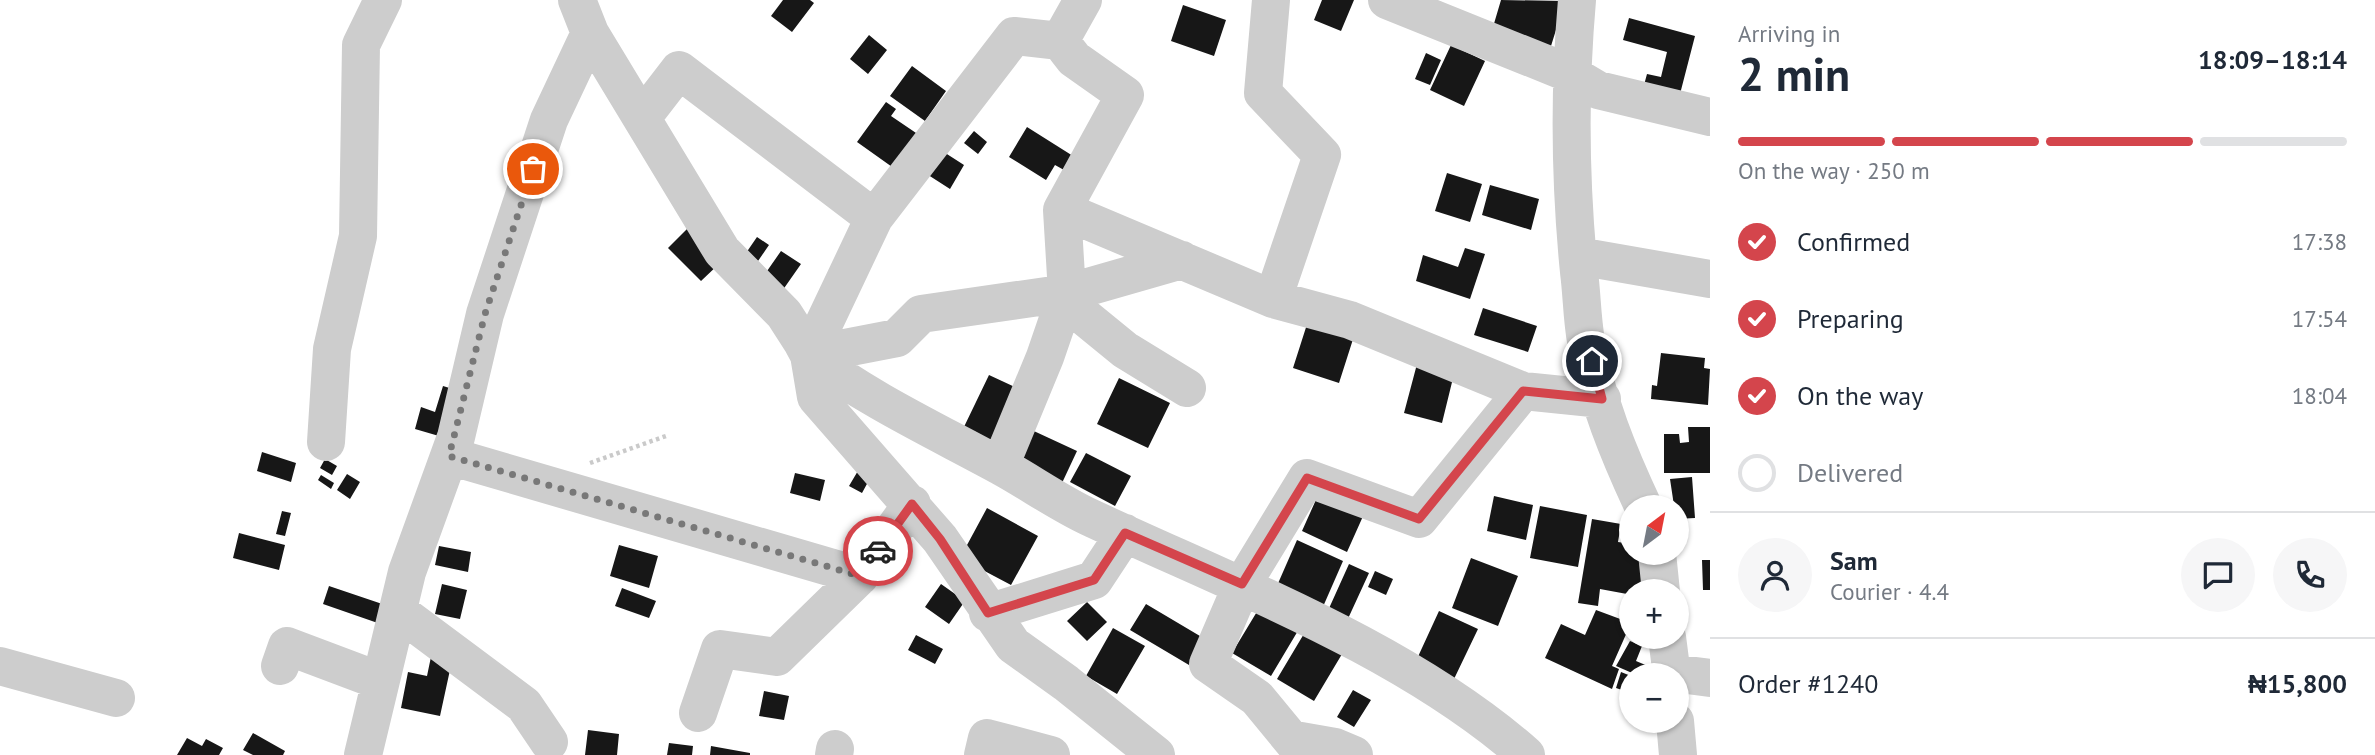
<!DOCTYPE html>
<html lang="en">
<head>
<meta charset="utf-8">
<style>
	:root { --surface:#fff; --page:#f6f6f7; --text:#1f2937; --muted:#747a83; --line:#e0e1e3; --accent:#d4454c }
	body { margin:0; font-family:"PT Sans",sans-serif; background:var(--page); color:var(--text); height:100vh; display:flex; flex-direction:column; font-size:26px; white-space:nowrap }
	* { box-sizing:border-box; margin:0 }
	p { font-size:23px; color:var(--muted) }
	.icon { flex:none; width:38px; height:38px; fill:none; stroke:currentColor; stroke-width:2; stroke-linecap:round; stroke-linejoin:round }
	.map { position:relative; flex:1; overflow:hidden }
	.panel { display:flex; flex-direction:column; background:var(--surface); width:665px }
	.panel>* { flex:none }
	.needle { width:46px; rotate:32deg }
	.buttons { position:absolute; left:1619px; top:495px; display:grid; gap:14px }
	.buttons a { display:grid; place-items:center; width:70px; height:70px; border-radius:50%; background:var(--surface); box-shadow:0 2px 5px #0004; font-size:35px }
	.pin { position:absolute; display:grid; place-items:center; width:60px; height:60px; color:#fff; margin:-30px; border:4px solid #fff; border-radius:50%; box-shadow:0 2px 7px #0007 }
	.courier { position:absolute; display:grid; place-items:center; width:70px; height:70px; margin:-35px; border:5px solid #d4454c; border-radius:50%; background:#fff; color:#222; box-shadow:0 2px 9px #0007 }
	.head em { font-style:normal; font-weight:800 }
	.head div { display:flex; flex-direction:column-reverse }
	.head { display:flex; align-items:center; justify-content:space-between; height:119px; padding:0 28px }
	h1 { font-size:46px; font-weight:800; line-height:52px }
	.bar { display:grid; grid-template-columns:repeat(4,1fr); gap:10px 7px; align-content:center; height:84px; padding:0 28px }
	.bar i { height:9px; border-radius:5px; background:var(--line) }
	.bar .current { background:var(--accent) }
	.bar p { grid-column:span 4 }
	.line { display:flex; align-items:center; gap:18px; padding:0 28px; border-top:2px solid var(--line) }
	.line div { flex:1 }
	.round { display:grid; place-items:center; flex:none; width:74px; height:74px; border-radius:37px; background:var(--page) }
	ol { padding:0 28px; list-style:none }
	li { display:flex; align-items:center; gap:21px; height:77px }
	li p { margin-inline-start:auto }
	li .icon { padding:7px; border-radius:50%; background:var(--accent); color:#fff; stroke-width:4 }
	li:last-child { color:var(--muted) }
	li i { width:38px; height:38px; border:4px solid var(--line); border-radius:50% }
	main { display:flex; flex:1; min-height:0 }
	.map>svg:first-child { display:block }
	.building { fill:#171717 }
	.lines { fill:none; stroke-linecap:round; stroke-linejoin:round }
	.path { stroke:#cacaca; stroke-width:4.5; stroke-dasharray:3.5 3.5; stroke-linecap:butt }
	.minor { stroke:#cdcdcd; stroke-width:38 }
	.done { stroke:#787878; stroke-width:7; stroke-dasharray:0 12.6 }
	.route { stroke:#d4454c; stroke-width:9 }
</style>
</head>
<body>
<main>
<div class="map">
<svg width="1710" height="755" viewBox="0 0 1710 755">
	<rect width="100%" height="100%" fill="#fff"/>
	<!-- building -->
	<path class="building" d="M783 0H810L814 3 792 32 771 16Z
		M1322 0H1354L1341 31 1314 20Z
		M1501 0 1565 1 1551 46 1493 27Z
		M1183 5 1226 20 1214 56 1171 41Z
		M1629 18 1695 36 1680 94 1644 85 1647 74 1661 77 1667 52 1623 40Z
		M869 35 887 50 868 74 850 59Z
		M1451 45 1485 61 1464 106 1430 90Z
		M1426 53 1441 60 1430 85 1415 79Z
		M912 66 946 91 925 121 890 96Z
		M886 102 896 109 891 116 919 135 895 169 857 142Z
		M1027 127 1073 156 1064 170 1055 165 1046 180 1009 157Z
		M974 131 987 142 978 154 964 143Z
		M936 147 964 165 950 189 922 171Z
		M1447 173 1482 184 1470 222 1435 211Z
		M1490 185 1539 199 1531 230 1482 215Z
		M687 229 720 263 701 281 668 248Z
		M757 237 769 245 758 261 746 253Z
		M1465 248 1485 254 1470 299 1416 281 1423 255 1458 267Z
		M781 251 801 264 780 294 760 281Z
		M1483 308 1537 326 1528 352 1474 335Z
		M1309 318 1355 333 1339 383 1293 368Z
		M1661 353 1705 358 1704 368 1710 369 1708 405 1651 399 1652 385 1657 386Z
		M1417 364 1454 374 1442 423 1404 413Z
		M989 375 1017 388 990 444 962 431Z
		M1119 378 1170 403 1148 448 1097 424Z
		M443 386 469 394 456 441 415 429 421 407 435 412Z
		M1023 426 1077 451 1062 483 1009 458Z
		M1688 427H1710V473H1664V434H1679L1680 443 1689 442Z
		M262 452 296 463 291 482 257 471Z
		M1086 453 1131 476 1115 506 1070 482Z
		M325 459 337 466 332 475 320 468Z
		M862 464 874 471 862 493 849 486Z
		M795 473 825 480 820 501 790 493Z
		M347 474 360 482 350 499 337 490Z
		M321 475 334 483 331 489 318 480Z
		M1692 477 1695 518 1676 519 1670 479Z
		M1319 493 1364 514 1347 552 1302 531Z
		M1494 496 1533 505 1526 540 1487 531Z
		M1540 506 1587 515 1578 567 1530 558Z
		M987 508 1038 536 1011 585 960 558Z
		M282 511 291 513 285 536 276 534Z
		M1592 519 1621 524 1618 542 1631 544V553H1649L1642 592H1631V610L1625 609 1627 594 1600 589 1598 606 1578 603Z
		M239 533 285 545 279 570 233 558Z
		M1297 540 1343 561 1322 609 1276 588Z
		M619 545 658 556 649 588 610 576Z
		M439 546 471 552 468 572 435 565Z
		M1471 558 1518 576 1498 626 1452 608Z
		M1702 560H1710V590H1703Z
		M1349 564 1369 573 1346 623 1326 615Z
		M1375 571 1393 579 1386 595 1368 587Z
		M442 584 467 590 460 619 435 614Z
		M941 584 965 601 949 624 925 607Z
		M329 586 400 610 395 629 323 604Z
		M622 588 656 601 649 618 615 606Z
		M1087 602 1107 622 1087 641 1067 621Z
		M1146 604 1205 639 1189 665 1130 630Z
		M1261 605 1299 629 1271 676 1232 653Z
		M1596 610 1631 623 1612 666 1619 669 1612 689 1545 658 1561 624 1585 635Z
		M1439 611 1478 629 1454 679 1416 661Z
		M1308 627 1345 649 1314 701 1277 679Z
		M1113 628 1145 646 1117 694 1086 676Z
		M916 635 943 649 935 664 908 650Z
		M1630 641 1642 646 1636 661 1655 669 1652 676H1639L1616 666Z
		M432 652 453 656 440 716 401 708 408 672 427 676Z
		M1621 672 1631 676V693L1616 688Z
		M1353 690 1371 700 1354 727 1337 717Z
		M764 691 789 696 784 720 759 716Z
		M588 730 619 734 617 755H585Z
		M253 733 285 751 283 755H253L243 750Z
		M187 738 202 746 206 739 223 748 219 755H177Z
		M669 743 693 746 692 755H667Z
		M711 746 750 753V755H710Z"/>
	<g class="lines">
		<!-- path -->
		<path class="path" d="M590 463 666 436"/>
		<!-- minor -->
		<path class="minor" d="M577 0 590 33 722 251 784 314 802 342 809 355 816 397 940 539 1013 645 1066 683 1156 755
			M1271 0 1263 93 1322 155 1273 299
			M1387 0 1571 74 1598 90 1710 117
			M1577 0C1569 91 1570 181 1579 272 1582 295 1582 319 1586 341 1596 399 1619 455 1644 508
			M642 118 679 70 874 218
			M1062 210 1273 299 1350 320 1523 391 1602 399
			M1578 256 1710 279
			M1065 301 1125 350 1187 388
			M809 355C869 400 936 431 1002 467 1031 483 1059 503 1089 517 1234 585 1404 648 1526 755
			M809 355 874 218 1014 36 1060 41
			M809 355 897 338 921 314 1067 293 1182 260
			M326 442 332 349 358 236 361 45 383 0
			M449 456 860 576
			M1000 466 1045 357 1067 293 1062 210 1125 95 1074 59 1060 41 1083 0
			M1657 553 1661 592
			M398 611 524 705 549 742
			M988 613 1094 580 1125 533
			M1667 637 1672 676
			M0 666 116 698
			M280 666 287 646 380 681
			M1672 673 1710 678
			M698 713 720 649 777 657 860 576 912 504
			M1675 721 1678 755
			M1295 740 1335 747 1354 755
			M363 755 407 572 456 437 485 314 549 120 590 33
			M834 755 835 749
			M983 755 987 738 1051 755
			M1304 755 1257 698 1208 664 1242 585 1307 478 1419 519 1523 391"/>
	</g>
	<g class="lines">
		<!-- done -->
		<path class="done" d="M533 169 485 314 449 456 860 576 878 551"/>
		<!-- route -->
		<path class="route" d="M878 551 912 504 940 539 988 613 1094 580 1125 533 1242 584 1307 478 1419 519 1523 391 1602 399 1592 361"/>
	</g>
</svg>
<div class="buttons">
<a><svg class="needle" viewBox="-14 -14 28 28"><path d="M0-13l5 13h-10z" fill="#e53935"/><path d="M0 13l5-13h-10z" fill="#747a83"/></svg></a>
<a>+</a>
<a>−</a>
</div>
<div class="pin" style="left:533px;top:169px;background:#ea580c"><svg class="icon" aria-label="bag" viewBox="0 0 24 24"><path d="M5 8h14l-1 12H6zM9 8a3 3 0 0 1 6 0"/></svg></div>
<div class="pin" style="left:1592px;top:361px;background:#1f2937"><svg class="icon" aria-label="home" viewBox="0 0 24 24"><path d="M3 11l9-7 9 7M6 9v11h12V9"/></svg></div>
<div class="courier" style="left:878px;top:551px"><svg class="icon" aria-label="car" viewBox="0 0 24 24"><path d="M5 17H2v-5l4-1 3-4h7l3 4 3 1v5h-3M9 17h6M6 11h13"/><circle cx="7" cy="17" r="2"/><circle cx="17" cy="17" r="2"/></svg></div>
</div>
<section class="panel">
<div class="head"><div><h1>2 min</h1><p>Arriving in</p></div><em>18:09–18:14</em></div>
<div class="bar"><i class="current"></i><i class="current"></i><i class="current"></i><i></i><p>On the way · 250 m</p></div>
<ol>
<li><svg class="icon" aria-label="check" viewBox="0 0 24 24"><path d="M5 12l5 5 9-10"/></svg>Confirmed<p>17:38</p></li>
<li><svg class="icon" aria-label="check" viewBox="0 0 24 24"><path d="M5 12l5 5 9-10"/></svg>Preparing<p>17:54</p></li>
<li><svg class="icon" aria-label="check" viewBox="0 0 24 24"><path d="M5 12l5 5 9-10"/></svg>On the way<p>18:04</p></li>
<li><i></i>Delivered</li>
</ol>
<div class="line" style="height:126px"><a class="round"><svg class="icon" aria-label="person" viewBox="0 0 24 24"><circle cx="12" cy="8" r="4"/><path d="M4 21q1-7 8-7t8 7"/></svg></a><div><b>Sam</b><p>Courier · 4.4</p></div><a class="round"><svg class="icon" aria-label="chat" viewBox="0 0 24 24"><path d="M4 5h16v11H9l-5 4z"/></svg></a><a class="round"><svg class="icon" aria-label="phone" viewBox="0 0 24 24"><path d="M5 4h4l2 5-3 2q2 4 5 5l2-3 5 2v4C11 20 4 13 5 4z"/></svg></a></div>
<div class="line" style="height:91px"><div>Order #1240</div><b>₦15,800</b></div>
</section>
</main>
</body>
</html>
